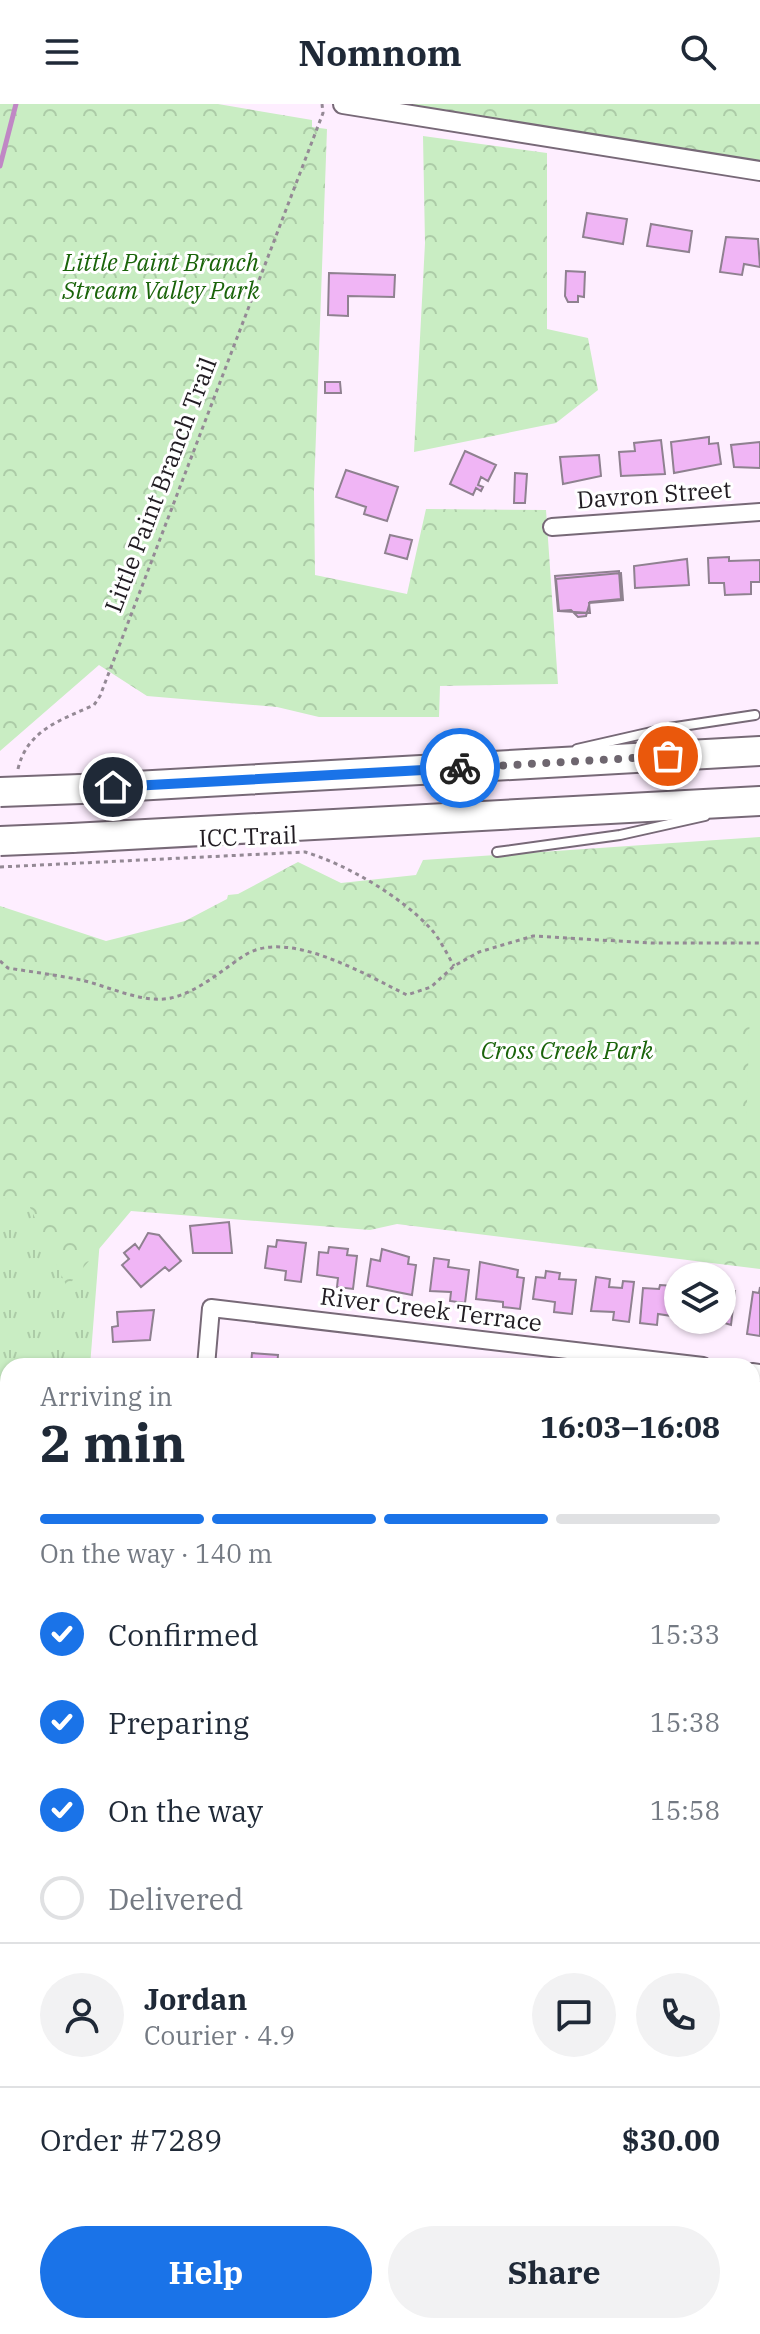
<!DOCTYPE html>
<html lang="en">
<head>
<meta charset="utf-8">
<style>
	:root { --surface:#fff; --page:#f2f2f3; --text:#1f2937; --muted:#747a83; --line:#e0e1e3; --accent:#1a73e8 }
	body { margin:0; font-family:"IBM Plex Serif",serif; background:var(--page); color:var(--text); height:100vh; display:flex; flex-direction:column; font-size:30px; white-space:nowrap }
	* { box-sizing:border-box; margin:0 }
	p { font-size:26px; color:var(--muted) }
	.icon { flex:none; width:44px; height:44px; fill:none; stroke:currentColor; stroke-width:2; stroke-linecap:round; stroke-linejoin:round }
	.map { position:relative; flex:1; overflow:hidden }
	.side { position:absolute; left:0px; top:1254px; width:760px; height:976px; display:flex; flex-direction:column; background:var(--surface); border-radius:24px 24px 0 0; box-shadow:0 2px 6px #0004 }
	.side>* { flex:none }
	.fabs { position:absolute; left:664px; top:1158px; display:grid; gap:16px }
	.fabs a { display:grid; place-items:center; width:72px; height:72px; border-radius:50%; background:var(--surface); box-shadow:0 2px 6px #0004; font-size:40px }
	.pin { position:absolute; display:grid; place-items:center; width:68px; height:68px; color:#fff; margin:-34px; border:4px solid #fff; border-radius:50%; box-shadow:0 2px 8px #0007 }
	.courier { position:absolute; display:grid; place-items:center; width:80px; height:80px; margin:-40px; border:6px solid #1a73e8; border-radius:50%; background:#fff; color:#222; box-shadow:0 2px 10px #0007 }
	.summary em { font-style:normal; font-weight:700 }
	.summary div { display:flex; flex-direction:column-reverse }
	.summary { display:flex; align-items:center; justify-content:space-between; height:136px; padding:0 40px }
	h1 { font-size:52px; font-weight:700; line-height:60px }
	.bar { display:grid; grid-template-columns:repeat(4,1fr); gap:12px 8px; align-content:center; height:96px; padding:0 40px }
	.bar i { height:10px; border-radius:6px; background:var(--line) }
	.bar .on { background:var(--accent) }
	.bar p { grid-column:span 4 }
	.line { display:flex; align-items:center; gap:20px; padding:0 40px; border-top:2px solid var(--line) }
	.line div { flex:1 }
	.round { display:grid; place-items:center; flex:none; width:84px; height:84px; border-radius:42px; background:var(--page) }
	ol { padding:0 40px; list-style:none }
	li { display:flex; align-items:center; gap:24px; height:88px }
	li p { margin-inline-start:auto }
	li .icon { padding:8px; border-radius:50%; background:var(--accent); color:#fff; stroke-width:4 }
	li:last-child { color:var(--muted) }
	li i { width:44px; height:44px; border:4px solid var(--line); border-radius:50% }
	.button { display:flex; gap:16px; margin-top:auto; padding:16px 40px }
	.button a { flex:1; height:92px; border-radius:48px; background:var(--accent); color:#fff; font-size:32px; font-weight:700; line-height:92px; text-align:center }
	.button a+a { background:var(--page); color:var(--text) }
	header { display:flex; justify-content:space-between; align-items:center; height:104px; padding:0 40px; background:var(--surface); font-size:36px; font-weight:700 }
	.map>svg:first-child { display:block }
	.grass { fill:url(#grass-tufts) }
	.forest { fill:url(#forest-crowns) }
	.garden { fill:#c9edc3 }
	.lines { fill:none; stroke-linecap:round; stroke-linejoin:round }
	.stream { stroke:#c087c5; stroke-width:5 }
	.building { fill:#f0b5f5; stroke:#8f8190; stroke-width:2 }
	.service-casing { stroke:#776977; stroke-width:12 }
	.minor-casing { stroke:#776977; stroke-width:20 }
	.tertiary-casing { stroke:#776977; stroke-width:22 }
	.motorway-casing { stroke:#776977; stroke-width:32 }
	.path { stroke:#948995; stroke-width:3; stroke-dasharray:4 4; stroke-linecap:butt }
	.service { stroke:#fff; stroke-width:8 }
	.minor { stroke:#fff; stroke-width:16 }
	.tertiary { stroke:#fff; stroke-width:18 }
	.motorway { stroke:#fff; stroke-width:28 }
	.motorway-bridge-casing { stroke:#776977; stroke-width:32; stroke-linecap:butt }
	.motorway-bridge { stroke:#fff; stroke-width:28 }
	.done { stroke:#6e666f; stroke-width:8; stroke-dasharray:0 14.4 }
	.route { stroke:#1a73e8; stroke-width:10 }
	.labels { text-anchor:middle; stroke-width:6; stroke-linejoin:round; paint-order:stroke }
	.park-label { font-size:24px; font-style:italic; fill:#1a640a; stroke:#fff }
	.street-label { font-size:24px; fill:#211c22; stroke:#fff }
</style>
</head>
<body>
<header><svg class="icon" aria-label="menu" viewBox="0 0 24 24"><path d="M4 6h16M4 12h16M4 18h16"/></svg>Nomnom<svg class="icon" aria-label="search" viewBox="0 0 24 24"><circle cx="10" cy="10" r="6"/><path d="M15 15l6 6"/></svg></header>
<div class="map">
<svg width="760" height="2230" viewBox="0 0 760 2230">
	<defs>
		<pattern id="grass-tufts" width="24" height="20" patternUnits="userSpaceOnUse" patternTransform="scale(2)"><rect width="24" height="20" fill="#c9edc3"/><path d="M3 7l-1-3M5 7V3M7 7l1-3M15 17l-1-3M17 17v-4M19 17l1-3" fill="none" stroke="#accba7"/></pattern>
		<pattern id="forest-crowns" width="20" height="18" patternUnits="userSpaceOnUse" patternTransform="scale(2)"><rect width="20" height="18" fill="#c9edc3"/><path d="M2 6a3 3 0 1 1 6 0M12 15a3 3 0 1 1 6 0" fill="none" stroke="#accba7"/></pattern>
	</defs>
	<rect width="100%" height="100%" fill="#feeeff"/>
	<!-- grass -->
	<path class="grass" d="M0 1072 104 1085 90 1262H8V2222H219L215 2230H0Z
		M760 1419V1690L752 1697V1425Z"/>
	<!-- forest -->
	<path class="forest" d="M0 0H218L312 16V23L327 25 314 386 315 471 407 490 426 405 546 406 558 580 440 582 439 613H319L277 603 147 592 99 561 0 647Z
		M343 0H760V67Z
		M423 32 547 49V225L588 234 598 286 556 319 414 348 425 139Z
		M760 733V1165L397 1120 370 1126 131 1107 67 1183 28 1099 0 1093V802L106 837 185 817 227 795 228 791 238 790 298 758 341 779 416 771 423 756Z"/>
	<!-- garden -->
	<path class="garden" d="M750 906H760V1030L746 1029Z"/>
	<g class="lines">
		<!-- stream -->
		<path class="stream" d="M0 62 16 0"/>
	</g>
	<!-- building -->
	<path class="building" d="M587 109 627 115 623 140 583 133Z
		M651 120 692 127 689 148 647 142Z
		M726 133 758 135 760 163 744 160 742 171 720 168Z
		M566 167 585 168 584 193 578 192V198H568L565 192Z
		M329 169 395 171 394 193 348 192V212L328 211Z
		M325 278H340L341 289H325Z
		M709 333V340L718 339 721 360 674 369 671 338Z
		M661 336 665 370 621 372 619 348 635 347 634 339Z
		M760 338V364L734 363 731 341Z
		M465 347 496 361 488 377 481 373 478 381 483 383 481 387 476 384 473 391 450 380Z
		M599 351 601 372 563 380 560 353Z
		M346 366 398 383 387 417 364 410 366 403 336 393Z
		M515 369 527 370 525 399H514Z
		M390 431 412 436 407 455 385 449Z
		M729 453V457L760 456V478H751V490L725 491 724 479H709L708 454Z
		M687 455 689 481 635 484 634 462Z
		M619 467 621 495 590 498 586 512 578 513 571 506 558 507 555 472Z
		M621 469 623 496 589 499 590 509 559 507 556 475Z
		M229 1118 232 1149H193L190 1122Z
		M148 1129 159 1131 181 1157 169 1167 165 1163 141 1183 122 1161 129 1155 124 1149 135 1140 139 1145Z
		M277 1136 306 1139 301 1178 285 1176 286 1167 265 1164 268 1142 276 1143Z
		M329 1143 348 1145 347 1151 357 1152 353 1185 337 1183 338 1174 317 1171 319 1148 328 1149Z
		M382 1145 409 1153 408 1160 416 1161 412 1191 367 1182 371 1155 380 1157Z
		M434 1154 449 1156 448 1163 469 1166 465 1199 450 1197 451 1188 430 1187Z
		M480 1158 518 1166 517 1173 524 1174 520 1205 503 1203V1198L476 1195Z
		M546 1167 560 1169 559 1175 576 1176 572 1210 554 1208 555 1198 533 1195 536 1173 545 1174Z
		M596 1173 610 1175 609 1183 622 1184 623 1177 634 1178 629 1218 613 1216 614 1208 591 1207Z
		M660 1181 675 1182 678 1213 658 1210 657 1221 640 1219 643 1184 659 1185Z
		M760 1183V1232L747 1230 753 1188 759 1189Z
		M722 1185 735 1187 731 1221 718 1217 710 1218 709 1225 692 1223 693 1216H722Z
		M154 1206 150 1236 113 1238 112 1223 118 1222 117 1208Z
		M252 1249 278 1251 277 1262H251Z
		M752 1304H760V1343L752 1339Z
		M752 1729 760 1737V1758L755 1763 752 1762Z
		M752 1895 760 1905V1918L754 1923Z
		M752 2202 760 2205V2230H737L741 2222H752Z
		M253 2222H284L278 2230H262Z
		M403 2222H434L428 2230H395Z
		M644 2222H657L669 2230H638Z"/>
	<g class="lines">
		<!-- service casing -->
		<g class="service-casing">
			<path id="service" d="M577 645 669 624 755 611
				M497 748 620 731 705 712"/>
		</g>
		<!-- minor casing -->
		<g class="minor-casing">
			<path id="minor" d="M552 423 760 408
				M206 1262 211 1204 703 1262
				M752 1268 760 1269
				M752 1822 760 1815
				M752 2161 760 2164
				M333 2230 340 2222
				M581 2230 587 2222"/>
		</g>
		<!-- tertiary casing -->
		<g class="tertiary-casing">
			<path id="tertiary" d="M343 0 760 67"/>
		</g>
		<!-- motorway casing -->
		<g class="motorway-casing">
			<path id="motorway" d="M81 685 760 647
				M72 734 760 697"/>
		</g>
		<!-- path -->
		<path class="path" d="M18 665C27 626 61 616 94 601L100 592 323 9 322 0
			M0 763 305 748C346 760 402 793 431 825 440 835 447 850 454 862
			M0 857 8 864C32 868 57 871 81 876 108 882 143 900 171 894 198 888 222 866 245 851 288 824 366 871 407 891L431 883 454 862 479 848 533 832 651 839H760"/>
		<!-- service -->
		<use href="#service" class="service"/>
		<!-- minor -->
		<use href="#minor" class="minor"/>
		<!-- tertiary -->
		<use href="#tertiary" class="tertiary"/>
		<!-- motorway -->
		<use href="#motorway" class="motorway"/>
		<!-- motorway-bridge casing -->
		<g class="motorway-bridge-casing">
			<path id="motorway-bridge" d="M0 688 81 685
				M0 737 72 734"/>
		</g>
		<!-- motorway-bridge -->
		<use href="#motorway-bridge" class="motorway-bridge"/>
	</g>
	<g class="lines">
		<!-- done -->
		<path class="done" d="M460 664 668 652"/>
		<!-- route -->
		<path class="route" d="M113 683 460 664"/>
	</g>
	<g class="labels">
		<!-- park labels -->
		<g class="park-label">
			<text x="161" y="167">Little Paint Branch<tspan x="161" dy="28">Stream Valley Park</tspan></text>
			<text x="567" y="955">Cross Creek Park</text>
		</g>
		<!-- street labels -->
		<g class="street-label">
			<text transform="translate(161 381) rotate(-69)" y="8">Little Paint Branch Trail</text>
			<text transform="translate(654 391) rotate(-4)" y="8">Davron Street</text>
			<text transform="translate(248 733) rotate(-2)" y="8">ICC Trail</text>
			<text transform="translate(431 1206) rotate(7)" y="8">River Creek Terrace</text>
		</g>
	</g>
</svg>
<div class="fabs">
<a><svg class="icon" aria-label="layers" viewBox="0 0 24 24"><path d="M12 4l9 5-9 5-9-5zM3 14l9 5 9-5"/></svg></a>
</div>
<div class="pin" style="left:668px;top:652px;background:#ea580c"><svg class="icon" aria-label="bag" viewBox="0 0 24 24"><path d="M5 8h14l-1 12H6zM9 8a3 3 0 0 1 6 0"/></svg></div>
<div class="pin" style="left:113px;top:683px;background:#1f2937"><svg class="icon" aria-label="home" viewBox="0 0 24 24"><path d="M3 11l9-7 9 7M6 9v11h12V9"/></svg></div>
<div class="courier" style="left:460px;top:664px"><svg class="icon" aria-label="bike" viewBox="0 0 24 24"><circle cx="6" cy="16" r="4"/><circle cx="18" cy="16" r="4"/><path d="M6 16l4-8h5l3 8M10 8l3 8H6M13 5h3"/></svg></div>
<section class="side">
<div class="summary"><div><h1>2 min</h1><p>Arriving in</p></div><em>16:03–16:08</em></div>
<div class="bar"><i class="on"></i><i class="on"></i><i class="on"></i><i></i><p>On the way · 140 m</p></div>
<ol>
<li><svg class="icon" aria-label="check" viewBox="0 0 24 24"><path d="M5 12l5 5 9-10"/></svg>Confirmed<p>15:33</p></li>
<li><svg class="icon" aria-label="check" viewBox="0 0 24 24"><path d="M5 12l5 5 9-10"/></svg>Preparing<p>15:38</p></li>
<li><svg class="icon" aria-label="check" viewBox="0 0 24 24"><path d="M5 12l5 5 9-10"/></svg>On the way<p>15:58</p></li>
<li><i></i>Delivered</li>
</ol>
<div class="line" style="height:144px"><a class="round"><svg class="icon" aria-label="person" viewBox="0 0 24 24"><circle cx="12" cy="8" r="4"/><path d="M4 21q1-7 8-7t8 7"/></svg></a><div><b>Jordan</b><p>Courier · 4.9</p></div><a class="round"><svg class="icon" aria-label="chat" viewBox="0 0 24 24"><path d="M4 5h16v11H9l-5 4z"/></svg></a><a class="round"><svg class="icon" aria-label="phone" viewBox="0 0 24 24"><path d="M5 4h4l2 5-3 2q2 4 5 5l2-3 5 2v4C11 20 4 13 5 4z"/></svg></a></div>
<div class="line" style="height:104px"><div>Order #7289</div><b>$30.00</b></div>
<div class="button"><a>Help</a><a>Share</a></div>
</section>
</div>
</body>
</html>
